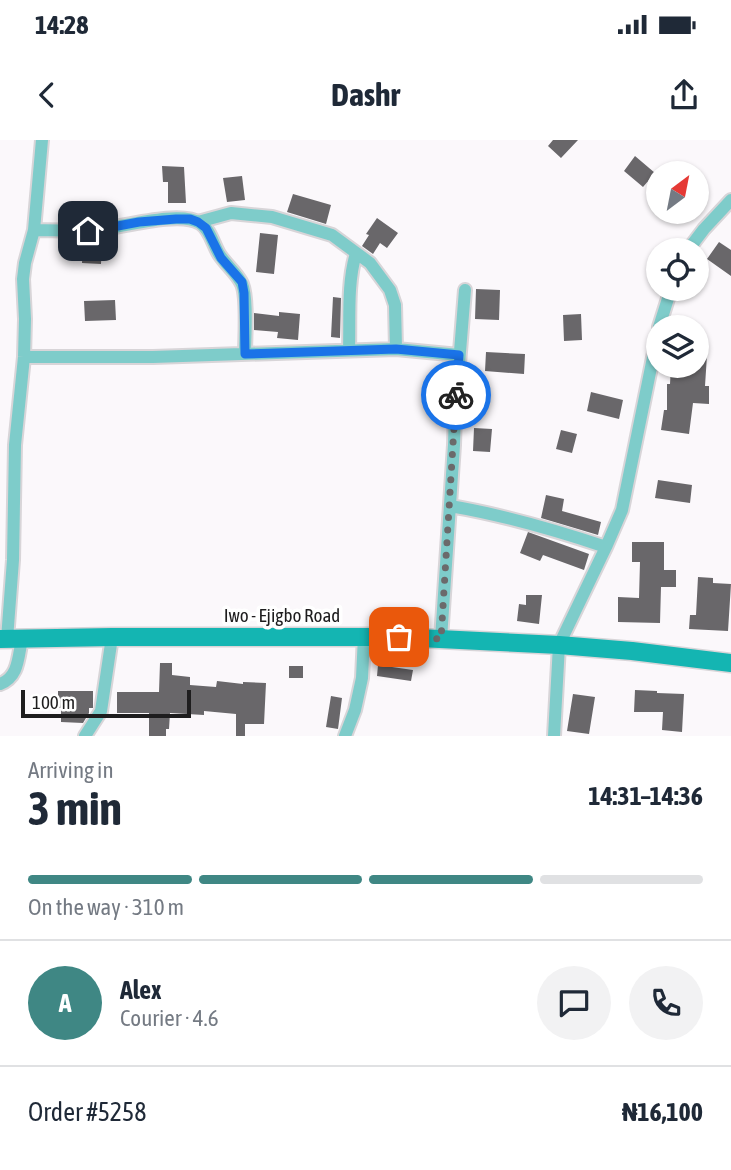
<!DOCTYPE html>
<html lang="en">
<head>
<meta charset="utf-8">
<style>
	:root { --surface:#fff; --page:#f2f2f3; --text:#1f2937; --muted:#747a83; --line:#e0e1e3; --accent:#3f8784 }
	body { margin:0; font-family:"Asap Condensed",sans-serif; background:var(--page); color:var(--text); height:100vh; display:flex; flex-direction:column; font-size:26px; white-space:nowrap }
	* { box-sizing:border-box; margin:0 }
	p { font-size:23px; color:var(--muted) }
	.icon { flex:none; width:38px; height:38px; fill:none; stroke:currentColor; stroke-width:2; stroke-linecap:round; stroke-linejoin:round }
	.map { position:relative; height:596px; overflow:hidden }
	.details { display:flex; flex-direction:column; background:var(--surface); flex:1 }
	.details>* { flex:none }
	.needle { width:46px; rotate:32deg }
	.tools { position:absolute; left:646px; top:21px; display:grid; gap:14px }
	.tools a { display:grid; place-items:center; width:63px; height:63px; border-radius:50%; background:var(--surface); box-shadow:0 2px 5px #0004; font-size:35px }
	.scale { position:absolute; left:21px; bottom:18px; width:170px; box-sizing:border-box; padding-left:7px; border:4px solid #1e1d1e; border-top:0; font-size:19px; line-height:24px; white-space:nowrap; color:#1e1d1e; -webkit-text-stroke:5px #fff; paint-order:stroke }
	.pin { position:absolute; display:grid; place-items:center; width:60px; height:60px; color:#fff; margin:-30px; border-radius:14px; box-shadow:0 4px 10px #0006 }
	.courier { position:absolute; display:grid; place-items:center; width:70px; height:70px; margin:-35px; border:5px solid #1a73e8; border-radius:50%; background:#fff; color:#222; box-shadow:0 2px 9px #0007 }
	.head em { font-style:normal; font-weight:700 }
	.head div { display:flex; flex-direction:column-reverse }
	.head { display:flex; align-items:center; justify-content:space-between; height:119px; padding:0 28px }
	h1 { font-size:46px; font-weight:700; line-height:52px }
	.bar { display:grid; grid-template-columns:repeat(4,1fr); gap:10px 7px; align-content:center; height:84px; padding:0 28px }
	.bar i { height:9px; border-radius:5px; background:var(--line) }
	.bar .on { background:var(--accent) }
	.bar p { grid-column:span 4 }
	.line { display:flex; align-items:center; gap:18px; padding:0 28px; border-top:2px solid var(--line) }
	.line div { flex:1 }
	.round { display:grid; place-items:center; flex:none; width:74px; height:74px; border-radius:37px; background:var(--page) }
	.status { display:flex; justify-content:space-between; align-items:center; height:49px; padding:0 35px; background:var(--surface); direction:ltr }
	.status svg { height:19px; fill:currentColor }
	header { display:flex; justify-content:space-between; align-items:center; height:91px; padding:0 28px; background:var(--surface); font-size:32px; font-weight:700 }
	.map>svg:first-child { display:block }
	.building { fill:#69676a }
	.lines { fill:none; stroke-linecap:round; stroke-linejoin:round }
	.minor-casing { stroke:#d8d5d8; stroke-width:16 }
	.secondary-casing { stroke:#d8d5d8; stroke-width:21 }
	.minor { stroke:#7eccca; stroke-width:12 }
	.secondary { stroke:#14b5b2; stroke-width:18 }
	.done { stroke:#6b6a6b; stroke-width:7; stroke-dasharray:0 12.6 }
	.route { stroke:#1a73e8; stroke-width:9 }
	.labels { text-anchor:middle; stroke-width:7; stroke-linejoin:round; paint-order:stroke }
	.street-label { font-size:19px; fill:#1e1d1e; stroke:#fff }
</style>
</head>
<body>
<div class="status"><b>14:28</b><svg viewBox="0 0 49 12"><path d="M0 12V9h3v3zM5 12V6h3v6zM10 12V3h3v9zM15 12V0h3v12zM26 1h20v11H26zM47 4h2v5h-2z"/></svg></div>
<header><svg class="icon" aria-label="back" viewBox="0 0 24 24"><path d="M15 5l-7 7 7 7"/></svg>Dashr<svg class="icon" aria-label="share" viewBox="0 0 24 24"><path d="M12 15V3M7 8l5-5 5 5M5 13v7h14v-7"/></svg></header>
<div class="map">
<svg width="731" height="596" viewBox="0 0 731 596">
	<rect width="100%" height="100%" fill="#fbf8fb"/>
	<!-- building -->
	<path class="building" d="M553 0H578L561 18 548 6Z
		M635 16 655 33 643 47 624 31Z
		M162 26 184 27 186 63H168V42H163Z
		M242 36 245 60 227 62 223 38Z
		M293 54 331 65 326 84 287 72Z
		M377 78 398 93 387 108 380 103 373 114 362 106 369 95 366 94Z
		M260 93 278 95 274 134 256 132Z
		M719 102 731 110V136L707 119Z
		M83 103 102 105 101 124 82 123Z
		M476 149 500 150 499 180 475 179Z
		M333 157 341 158 340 198 331 197Z
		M115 160 116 180 85 181 84 161Z
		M279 172 300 174 298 200 277 198 278 192 254 190V173L279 176Z
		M581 174 582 200 564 201 563 175Z
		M486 212 525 214 524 234 485 231Z
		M696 215H707L705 246H709V264L693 263 689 294 661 290 664 270H667V244H670L671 226H696Z
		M591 252 623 260 619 279 587 271Z
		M474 288 492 289 490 312 473 311Z
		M561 290 577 294 572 313 556 309Z
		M658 340 692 345 690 363 655 358Z
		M546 355 564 359 562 371 601 382 598 395 541 378Z
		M528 392 589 414 584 430 543 415 540 421 520 413Z
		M632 402H664V430H676V447H661L660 483 618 482V457L639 458 640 422H632Z
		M698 437 713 438V443L731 444 728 491 689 489 690 475H696Z
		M526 455H542L539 484 517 481 519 464 526 465Z
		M160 523H172V535L190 537V545L216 547 217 541 243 544V542L266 543 264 584H245V596H236V574L204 571V575L170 573 169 589H166V596H149V573H117V552H159Z
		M378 525 413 530 411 541 377 536Z
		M289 526H303V538H289Z
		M635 550 657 551V553L684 554 682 592 662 590 663 572H634Z
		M58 551H93V568H89V573L83 583 61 582V568H58Z
		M573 554 595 557 589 594 567 591Z
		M331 556 342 558 338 589 326 587Z"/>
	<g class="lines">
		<!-- minor casing -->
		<g class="minor-casing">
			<path id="minor" d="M198 82 231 73 272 77 332 95 370 123 390 150 395 165 396 209
				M34 90C52 90 70 91 88 91 114 90 178 69 200 83 210 89 213 104 219 114 226 125 237 133 242 144 248 158 245 198 245 214
				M688 110 704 89 731 60
				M659 187 671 149
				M349 210C350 177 347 144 356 113
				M24 217H153L396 209 459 215
				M450 366C504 375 555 390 606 407
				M7 499 13 420 15 305 24 217 25 179 23 139 25 123 34 90 42 0
				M441 499 454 305 455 273 465 150
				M0 544C19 537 18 517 22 499
				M85 596 101 571 112 497
				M345 596 355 570 362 538 364 496
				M554 596 559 505 606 407 622 370 658 193"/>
		</g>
		<!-- secondary casing -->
		<g class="secondary-casing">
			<path id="secondary" d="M0 499 112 497H399L559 505 632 511 731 523"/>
		</g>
		<!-- minor -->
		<use href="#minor" class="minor"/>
		<!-- secondary -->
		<use href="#secondary" class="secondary"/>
	</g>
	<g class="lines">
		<!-- done -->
		<path class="done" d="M399 497 441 499 456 255"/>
		<!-- route -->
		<path class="route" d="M88 91 102 89 139 82 176 79H190L198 82 206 88 221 118 242 142 244 153 245 214 396 209 459 215 456 255"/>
	</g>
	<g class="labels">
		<!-- street labels -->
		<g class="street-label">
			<text x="282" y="482">Iwo - Ejigbo Road</text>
		</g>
	</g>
</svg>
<div class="tools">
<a><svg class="needle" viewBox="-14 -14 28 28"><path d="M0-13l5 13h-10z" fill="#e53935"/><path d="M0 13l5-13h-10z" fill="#747a83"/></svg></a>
<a><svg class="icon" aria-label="locate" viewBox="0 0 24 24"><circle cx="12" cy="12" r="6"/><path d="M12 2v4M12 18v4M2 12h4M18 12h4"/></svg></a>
<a><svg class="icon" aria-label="layers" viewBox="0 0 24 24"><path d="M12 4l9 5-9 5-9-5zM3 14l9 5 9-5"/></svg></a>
</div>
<div class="scale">100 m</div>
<div class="pin" style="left:399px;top:497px;background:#ea580c"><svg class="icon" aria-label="bag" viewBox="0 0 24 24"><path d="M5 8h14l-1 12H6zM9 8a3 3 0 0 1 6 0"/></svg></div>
<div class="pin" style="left:88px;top:91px;background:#1f2937"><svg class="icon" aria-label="home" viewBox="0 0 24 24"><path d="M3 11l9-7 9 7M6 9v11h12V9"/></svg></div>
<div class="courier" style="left:456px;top:255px"><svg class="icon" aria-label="bike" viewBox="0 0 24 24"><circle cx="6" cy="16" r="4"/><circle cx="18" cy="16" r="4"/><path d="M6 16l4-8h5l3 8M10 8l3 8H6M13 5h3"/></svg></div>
</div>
<section class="details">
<div class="head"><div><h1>3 min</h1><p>Arriving in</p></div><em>14:31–14:36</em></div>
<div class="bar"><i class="on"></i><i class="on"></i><i class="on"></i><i></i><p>On the way · 310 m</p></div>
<div class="line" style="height:126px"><b class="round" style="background:var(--accent);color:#fff">A</b><div><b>Alex</b><p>Courier · 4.6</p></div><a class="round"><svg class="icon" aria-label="chat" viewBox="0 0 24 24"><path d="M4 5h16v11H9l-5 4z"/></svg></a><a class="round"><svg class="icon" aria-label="phone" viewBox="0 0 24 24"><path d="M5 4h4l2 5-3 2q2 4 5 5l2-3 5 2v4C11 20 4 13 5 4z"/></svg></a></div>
<div class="line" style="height:91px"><div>Order #5258</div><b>₦16,100</b></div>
</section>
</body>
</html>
